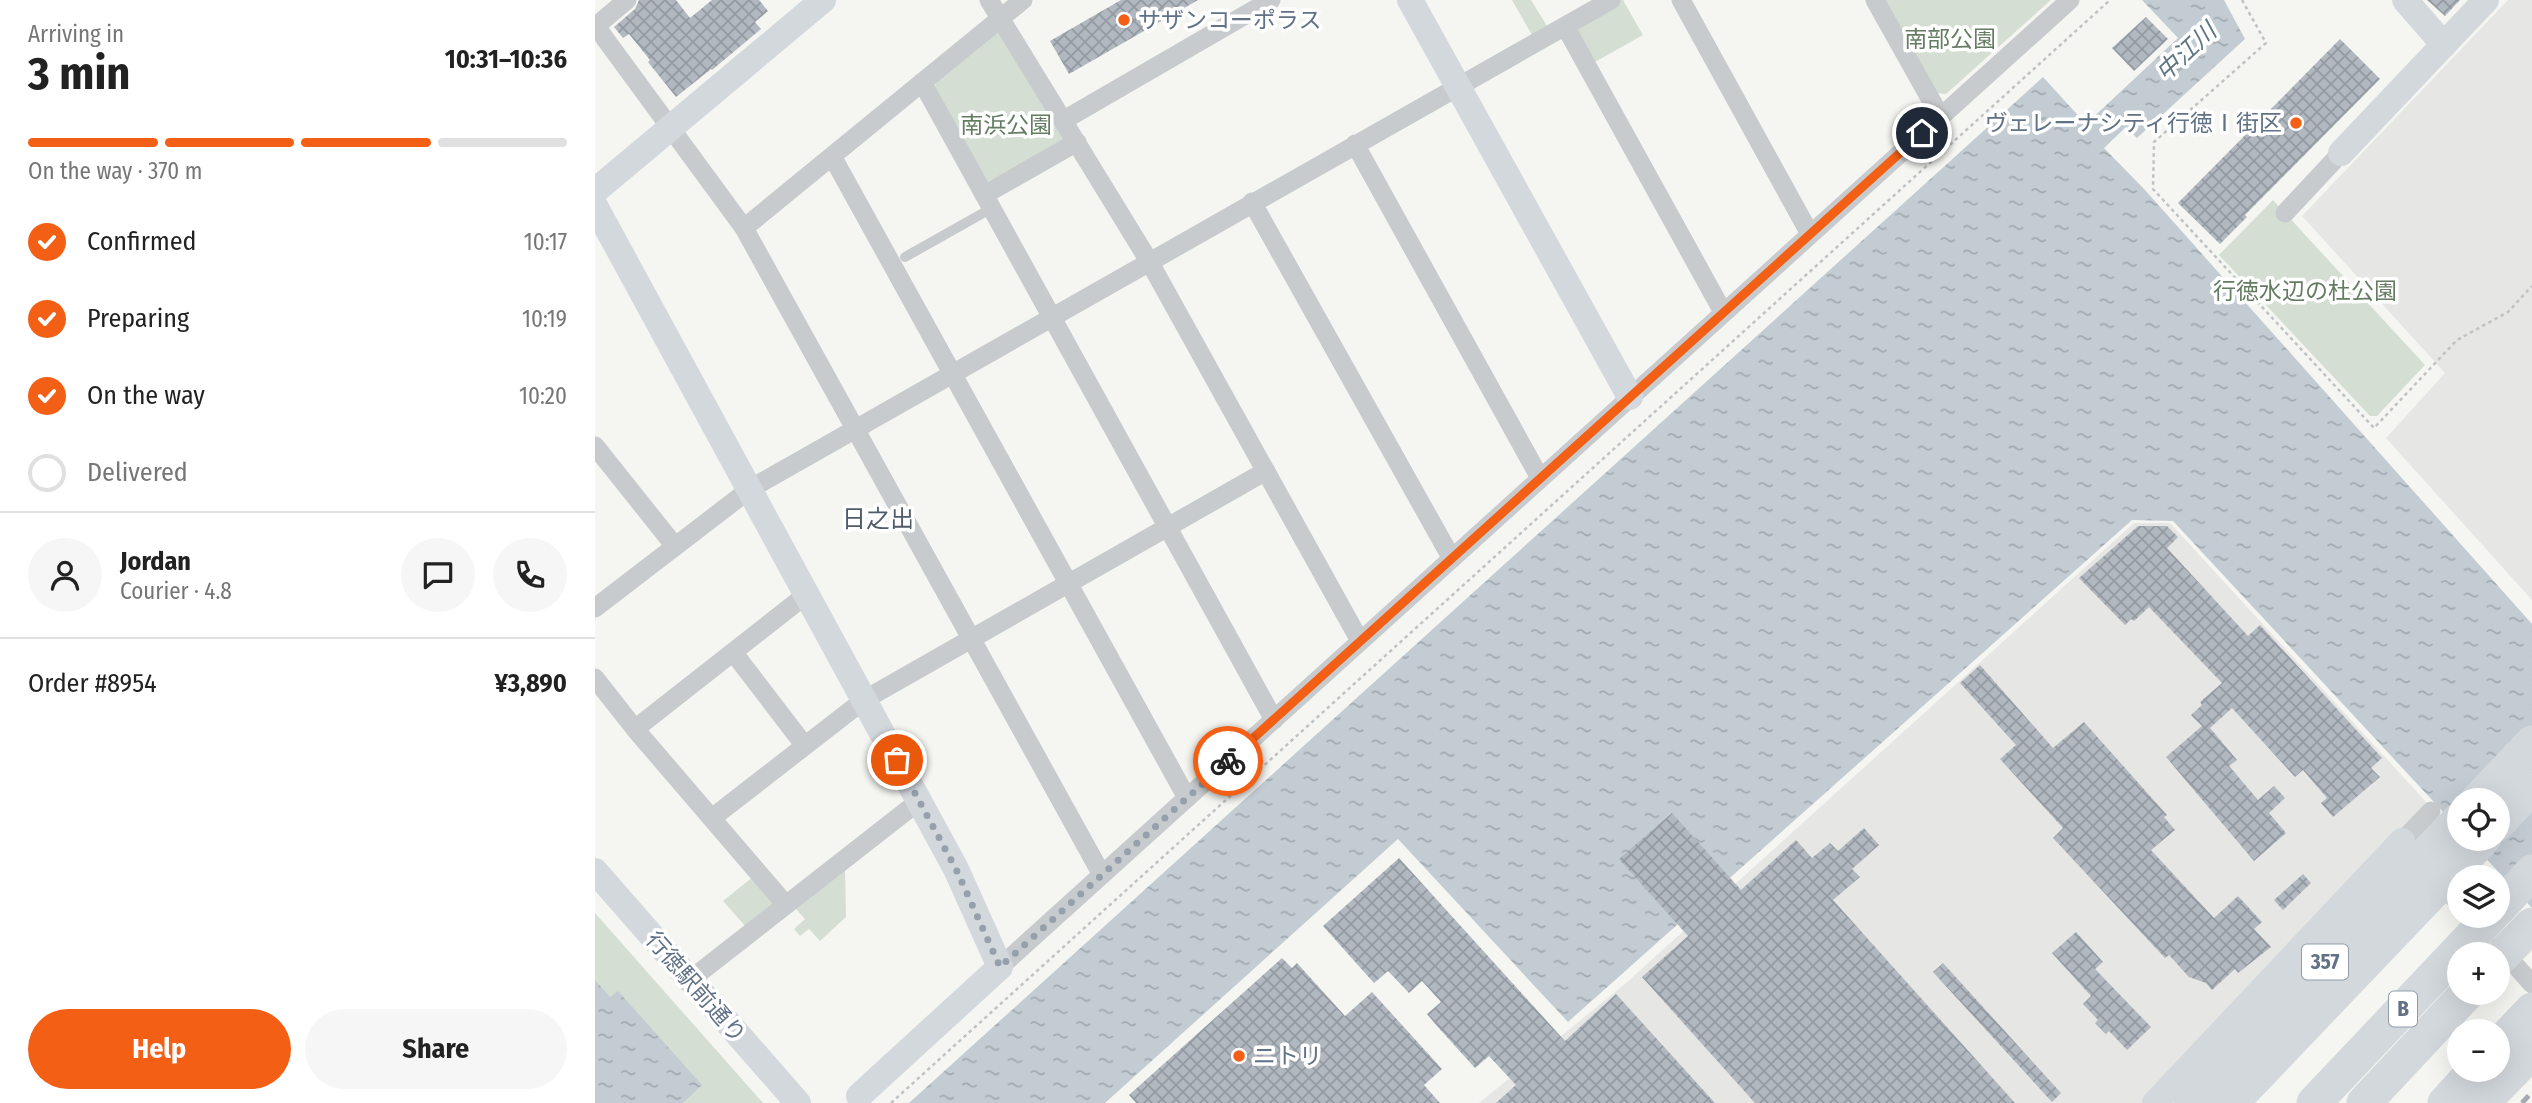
<!DOCTYPE html>
<html lang="en">
<head>
<meta charset="utf-8">
<style>
	:root { --surface:#fff; --page:#f6f6f6; --text:#222; --muted:#767676; --line:#e0e0e0; --accent:#f35f14 }
	body { margin:0; font-family:"Fira Sans Condensed","Noto Sans JP",sans-serif; background:var(--page); color:var(--text); height:100vh; display:flex; flex-direction:column; font-size:26px; white-space:nowrap }
	* { box-sizing:border-box; margin:0 }
	p { font-size:23px; color:var(--muted) }
	.icon { flex:none; width:38px; height:38px; fill:none; stroke:currentColor; stroke-width:2; stroke-linecap:round; stroke-linejoin:round }
	.map { position:relative; flex:1; overflow:hidden }
	.sheet { display:flex; flex-direction:column; background:var(--surface); width:595px }
	.sheet>* { flex:none }
	.controls { position:absolute; left:1852px; top:788px; display:grid; gap:14px }
	.controls a { display:grid; place-items:center; width:63px; height:63px; border-radius:50%; background:var(--surface); box-shadow:0 7px 28px #0002; font-size:35px }
	.pin { position:absolute; display:grid; place-items:center; width:60px; height:60px; color:#fff; margin:-30px; border:4px solid #fff; border-radius:50%; box-shadow:0 2px 7px #0007 }
	.courier { position:absolute; display:grid; place-items:center; width:70px; height:70px; margin:-35px; border:5px solid #f35f14; border-radius:50%; background:#fff; color:#222; box-shadow:0 2px 9px #0007 }
	.head em { font-style:normal; font-weight:700 }
	.head div { display:flex; flex-direction:column-reverse }
	.head { display:flex; align-items:center; justify-content:space-between; height:119px; padding:0 28px }
	h1 { font-size:46px; font-weight:700; line-height:52px }
	.bar { display:grid; grid-template-columns:repeat(4,1fr); gap:10px 7px; align-content:center; height:84px; padding:0 28px }
	.bar i { height:9px; border-radius:5px; background:var(--line) }
	.bar .active { background:var(--accent) }
	.bar p { grid-column:span 4 }
	.line { display:flex; align-items:center; gap:18px; padding:0 28px; border-top:2px solid var(--line) }
	.line div { flex:1 }
	.round { display:grid; place-items:center; flex:none; width:74px; height:74px; border-radius:37px; background:var(--page) }
	ol { padding:0 28px; list-style:none }
	li { display:flex; align-items:center; gap:21px; height:77px }
	li p { margin-inline-start:auto }
	li .icon { padding:7px; border-radius:50%; background:var(--accent); color:#fff; stroke-width:4 }
	li:last-child { color:var(--muted) }
	li i { width:38px; height:38px; border:4px solid var(--line); border-radius:50% }
	.button { display:flex; gap:14px; margin-top:auto; padding:14px 28px }
	.button a { flex:1; height:80px; border-radius:42px; background:var(--accent); color:#fff; font-size:28px; font-weight:700; line-height:80px; text-align:center }
	.button a+a { background:var(--page); color:var(--text) }
	main { display:flex; flex:1; min-height:0 }
	.map>svg:first-child { display:block }
	.built { fill:#e6e7e5 }
	.park { fill:#d5ded2 }
	.water { fill:url(#water-ripples) }
	.building { fill:url(#building-cross-hatch) }
	.lines { fill:none; stroke-linecap:round; stroke-linejoin:round }
	.path { stroke:#c0c2c4; stroke-width:2.5; stroke-dasharray:3.5 3.5; stroke-linecap:butt }
	.lane { stroke:#c8cbce; stroke-width:10 }
	.street { stroke:#c8cbce; stroke-width:19 }
	.secondary { stroke:#d3d8dd; stroke-width:26 }
	.highway { stroke:#d3d8dd; stroke-width:35 }
	.rail { stroke:#a5aab1; stroke-width:5; stroke-dasharray:10 5; stroke-linecap:butt }
	.done { stroke:#95a0ac; stroke-width:7; stroke-dasharray:0 12.6 }
	.route { stroke:#f35f14; stroke-width:9 }
	.poi-dot { fill:#f35f14; stroke:#fff; stroke-width:2.5 }
	.labels { text-anchor:middle; stroke-width:7; stroke-linejoin:round; paint-order:stroke }
	.shield { fill:#fff; stroke:#919caa; stroke-width:2 }
	.shield-label { font-size:21px; font-weight:bold; fill:#627286 }
	.poi-label { font-size:23px; fill:#627286; stroke:#fff; text-anchor:start }
	.park-label { font-size:23px; fill:#647c61; stroke:#fff }
	.street-label { font-size:23px; fill:#627286; stroke:#fff }
	.water-label { font-size:24px; font-style:italic; fill:#5d7583; stroke:#fff }
	.neighbourhood-label { font-size:24px; fill:#505c6a; stroke:#fff }
</style>
</head>
<body>
<main>
<section class="sheet">
<div class="head"><div><h1>3 min</h1><p>Arriving in</p></div><em>10:31–10:36</em></div>
<div class="bar"><i class="active"></i><i class="active"></i><i class="active"></i><i></i><p>On the way · 370 m</p></div>
<ol>
<li><svg class="icon" aria-label="check" viewBox="0 0 24 24"><path d="M5 12l5 5 9-10"/></svg>Confirmed<p>10:17</p></li>
<li><svg class="icon" aria-label="check" viewBox="0 0 24 24"><path d="M5 12l5 5 9-10"/></svg>Preparing<p>10:19</p></li>
<li><svg class="icon" aria-label="check" viewBox="0 0 24 24"><path d="M5 12l5 5 9-10"/></svg>On the way<p>10:20</p></li>
<li><i></i>Delivered</li>
</ol>
<div class="line" style="height:126px"><a class="round"><svg class="icon" aria-label="person" viewBox="0 0 24 24"><circle cx="12" cy="8" r="4"/><path d="M4 21q1-7 8-7t8 7"/></svg></a><div><b>Jordan</b><p>Courier · 4.8</p></div><a class="round"><svg class="icon" aria-label="chat" viewBox="0 0 24 24"><path d="M4 5h16v11H9l-5 4z"/></svg></a><a class="round"><svg class="icon" aria-label="phone" viewBox="0 0 24 24"><path d="M5 4h4l2 5-3 2q2 4 5 5l2-3 5 2v4C11 20 4 13 5 4z"/></svg></a></div>
<div class="line" style="height:91px"><div>Order #8954</div><b>¥3,890</b></div>
<div class="button"><a>Help</a><a>Share</a></div>
</section>
<div class="map">
<svg width="1937" height="1103" viewBox="0 0 1937 1103">
	<defs>
		<pattern id="water-ripples" width="26" height="14" patternUnits="userSpaceOnUse" patternTransform="scale(1.75)"><rect width="26" height="14" fill="#c2ccd2"/><path d="M2 4q2-2 4 0t4 0M15 11q2-2 4 0t4 0" fill="none" stroke="#a1aab0"/></pattern>
		<pattern id="building-cross-hatch" width="8" height="8" patternUnits="userSpaceOnUse" patternTransform="scale(1.75)"><rect width="8" height="8" fill="#b2b8bf"/><path d="M0 0l8 8M0 8l8-8" fill="none" stroke="#949aa1"/></pattern>
	</defs>
	<rect width="100%" height="100%" fill="#f5f6f2"/>
	<!-- built -->
	<path class="built" d="M1913 0H1937V600L1791 438 1850 373 1707 216Z
		M1539 523H1575L1833 804 1549 1103H884L1031 983Z"/>
	<!-- park -->
	<path class="park" d="M917 0H936L952 26 937 35Z
		M1025 0H1028L1048 35 998 63 981 31 983 23Z
		M1290 0H1456L1351 94 1342 93Z
		M398 33H405L469 136V143L392 182 340 89 341 80Z
		M1678 200 1830 365 1782 416H1775L1624 255Z
		M250 868 251 917 225 941 214 929 205 936 199 929 210 919 201 909Z
		M159 876 181 902 151 927 128 901Z
		M0 913 168 1103H0Z"/>
	<!-- water -->
	<path class="water" d="M1547 0H1629L1650 39 1542 138 1531 127 1509 148 1550 190 1937 624V908L1872 838 1902 800H1864V829L1578 521 1537 520 973 1022 803 839 510 1103H314L1448 77 1491 124 1583 38Z
		M0 980 15 997 23 991 107 1085 88 1103H0Z"/>
	<!-- building -->
	<path class="building" d="M44 0H81L95 18 117 0H164L173 11 160 22 166 29 117 70 116 69 81 97 53 62 55 60 34 34 28 38 19 27 40 9Z
		M526 0H603L474 74 455 41Z
		M1832 0H1865L1850 16Z
		M1551 17 1573 39 1539 71 1517 48Z
		M1745 39 1785 79 1650 215 1652 217 1625 244 1583 203Z
		M1543 526H1572L1583 537 1572 548 1653 636 1665 625 1787 758 1776 768 1785 777 1738 817 1726 803 1732 798 1708 770 1700 777 1637 708 1615 728 1642 760 1634 766 1663 800 1679 786 1690 798 1674 813 1691 833 1659 861 1571 757 1607 726 1596 715 1607 705 1605 702 1627 683 1554 607 1539 621 1536 619 1530 625 1484 578Z
		M1385 665 1458 748 1489 722 1572 815 1569 817 1580 830 1556 850 1619 918 1643 896 1667 922 1659 929 1676 947 1643 973 1640 969 1617 990 1611 983 1594 977 1574 955 1570 958 1458 838 1468 828 1405 759 1421 745 1365 683Z
		M1077 813 1146 890 1201 840 1217 858 1235 843 1243 851 1269 828 1284 845 1257 869 1265 877 1238 900 1420 1103H1160L1047 977 1093 936 1024 859Z
		M804 858 970 1041 1021 994 1120 1103H901L921 1085 894 1056 880 1068 842 1026 832 1014 846 1002 827 981 814 993 793 971 779 983 728 926Z
		M1708 874 1716 883 1688 910 1679 900Z
		M1481 932 1508 962 1500 969 1556 1027 1532 1050 1514 1031 1511 1034 1500 1023 1503 1020 1488 1004 1496 996 1457 953Z
		M687 958 697 968 702 963 750 1016 777 992 847 1069 829 1085 845 1103H541L534 1095Z
		M1348 963 1466 1093 1457 1102 1338 972Z"/>
	<g class="lines">
		<!-- path -->
		<path class="path" d="M1647 0 1671 43 1559 142 1558 189 1779 428 1862 340 1913 312 1937 286
			M296 1103 1515 0"/>
		<!-- lane -->
		<path class="lane" d="M310 257 397 208"/>
		<!-- street -->
		<path class="street" d="M394 0 554 261 765 641
			M1086 0 1215 234
			M1280 0 1345 116
			M0 25 149 228 507 875
			M1 26 32 0
			M970 26 1128 312
			M327 82 679 720
			M469 120 676 0
			M760 144 945 478
			M237 156 592 798
			M389 195 482 142
			M657 202 857 559
			M1690 213 1746 153
			M149 228 428 0
			M0 446 79 545
			M0 608 155 489 1016 0
			M138 652 210 746
			M0 678 40 729 191 905
			M40 729 212 594
			M117 818 269 700 671 471
			M1816 851 1807 841 1836 811
			M1841 878 1864 903
			M1904 947 1937 984
			M405 967 1475 0
			M95 980 324 801"/>
		<!-- secondary -->
		<path class="secondary" d="M815 0 1035 397
			M1810 0 1849 45
			M1746 153 1891 0
			M0 191 228 0
			M0 206 361 869 405 967 264 1096
			M0 871 203 1103
			M1560 1103 1807 841"/>
		<!-- highway -->
		<path class="highway" d="M1883 800 1937 743
			M1902 824 1937 787
			M1902 910 1937 872
			M1902 961 1937 925
			M1902 1047 1937 1010
			M1596 1103 1864 820
			M1636 1103 1889 838
			M1719 1103 1897 915
			M1769 1103 1873 992
			M1850 1103 1881 1069
			M1887 1103 1937 1052"/>
		<!-- rail -->
		<path class="rail" d="M1927 1103 1937 1092"/>
	</g>
	<g class="lines">
		<!-- done -->
		<path class="done" d="M302 760 361 869 405 967 633 761"/>
		<!-- route -->
		<path class="route" d="M633 761 1327 133"/>
	</g>
	<!-- markers -->
	<g class="poi-dot">
		<circle cx="529" cy="20" r="7"/>
		<circle cx="1701" cy="123" r="7"/>
		<circle cx="644" cy="1056" r="7"/>
	</g>
	<g class="labels">
		<!-- shield labels -->
		<g class="shield">
			<rect x="1707" y="944.5" width="46" height="35" rx="5"/>
			<rect x="1794" y="991.5" width="28" height="35" rx="5"/>
		</g>
		<g class="shield-label">
			<text x="1730" y="969">357</text>
			<text x="1808" y="1016">B</text>
		</g>
		<!-- poi labels -->
		<g class="poi-label">
			<text x="543" y="28">サザンコーポラス</text>
			<text x="1687" y="131" text-anchor="end">ヴェレーナシティ行徳Ⅰ街区</text>
			<text x="658" y="1064">ニトリ</text>
		</g>
		<!-- park labels -->
		<g class="park-label">
			<text x="1355" y="47">南部公園</text>
			<text x="411" y="133">南浜公園</text>
			<text x="1710" y="299">行徳水辺の杜公園</text>
		</g>
		<!-- street labels -->
		<g class="street-label">
			<text transform="translate(101 987) rotate(49)" y="8">行徳駅前通り</text>
		</g>
		<!-- water labels -->
		<g class="water-label">
			<text transform="translate(1591 52) rotate(-43)" y="8">中江川</text>
		</g>
		<!-- neighbourhood labels -->
		<g class="neighbourhood-label">
			<text x="283" y="527">日之出</text>
		</g>
	</g>
</svg>
<div class="controls">
<a><svg class="icon" aria-label="locate" viewBox="0 0 24 24"><circle cx="12" cy="12" r="6"/><path d="M12 2v4M12 18v4M2 12h4M18 12h4"/></svg></a>
<a><svg class="icon" aria-label="layers" viewBox="0 0 24 24"><path d="M12 4l9 5-9 5-9-5zM3 14l9 5 9-5"/></svg></a>
<a>+</a>
<a>−</a>
</div>
<div class="pin" style="left:302px;top:760px;background:#ea580c"><svg class="icon" aria-label="bag" viewBox="0 0 24 24"><path d="M5 8h14l-1 12H6zM9 8a3 3 0 0 1 6 0"/></svg></div>
<div class="pin" style="left:1327px;top:133px;background:#1f2937"><svg class="icon" aria-label="home" viewBox="0 0 24 24"><path d="M3 11l9-7 9 7M6 9v11h12V9"/></svg></div>
<div class="courier" style="left:633px;top:761px"><svg class="icon" aria-label="bike" viewBox="0 0 24 24"><circle cx="6" cy="16" r="4"/><circle cx="18" cy="16" r="4"/><path d="M6 16l4-8h5l3 8M10 8l3 8H6M13 5h3"/></svg></div>
</div>
</main>
</body>
</html>
